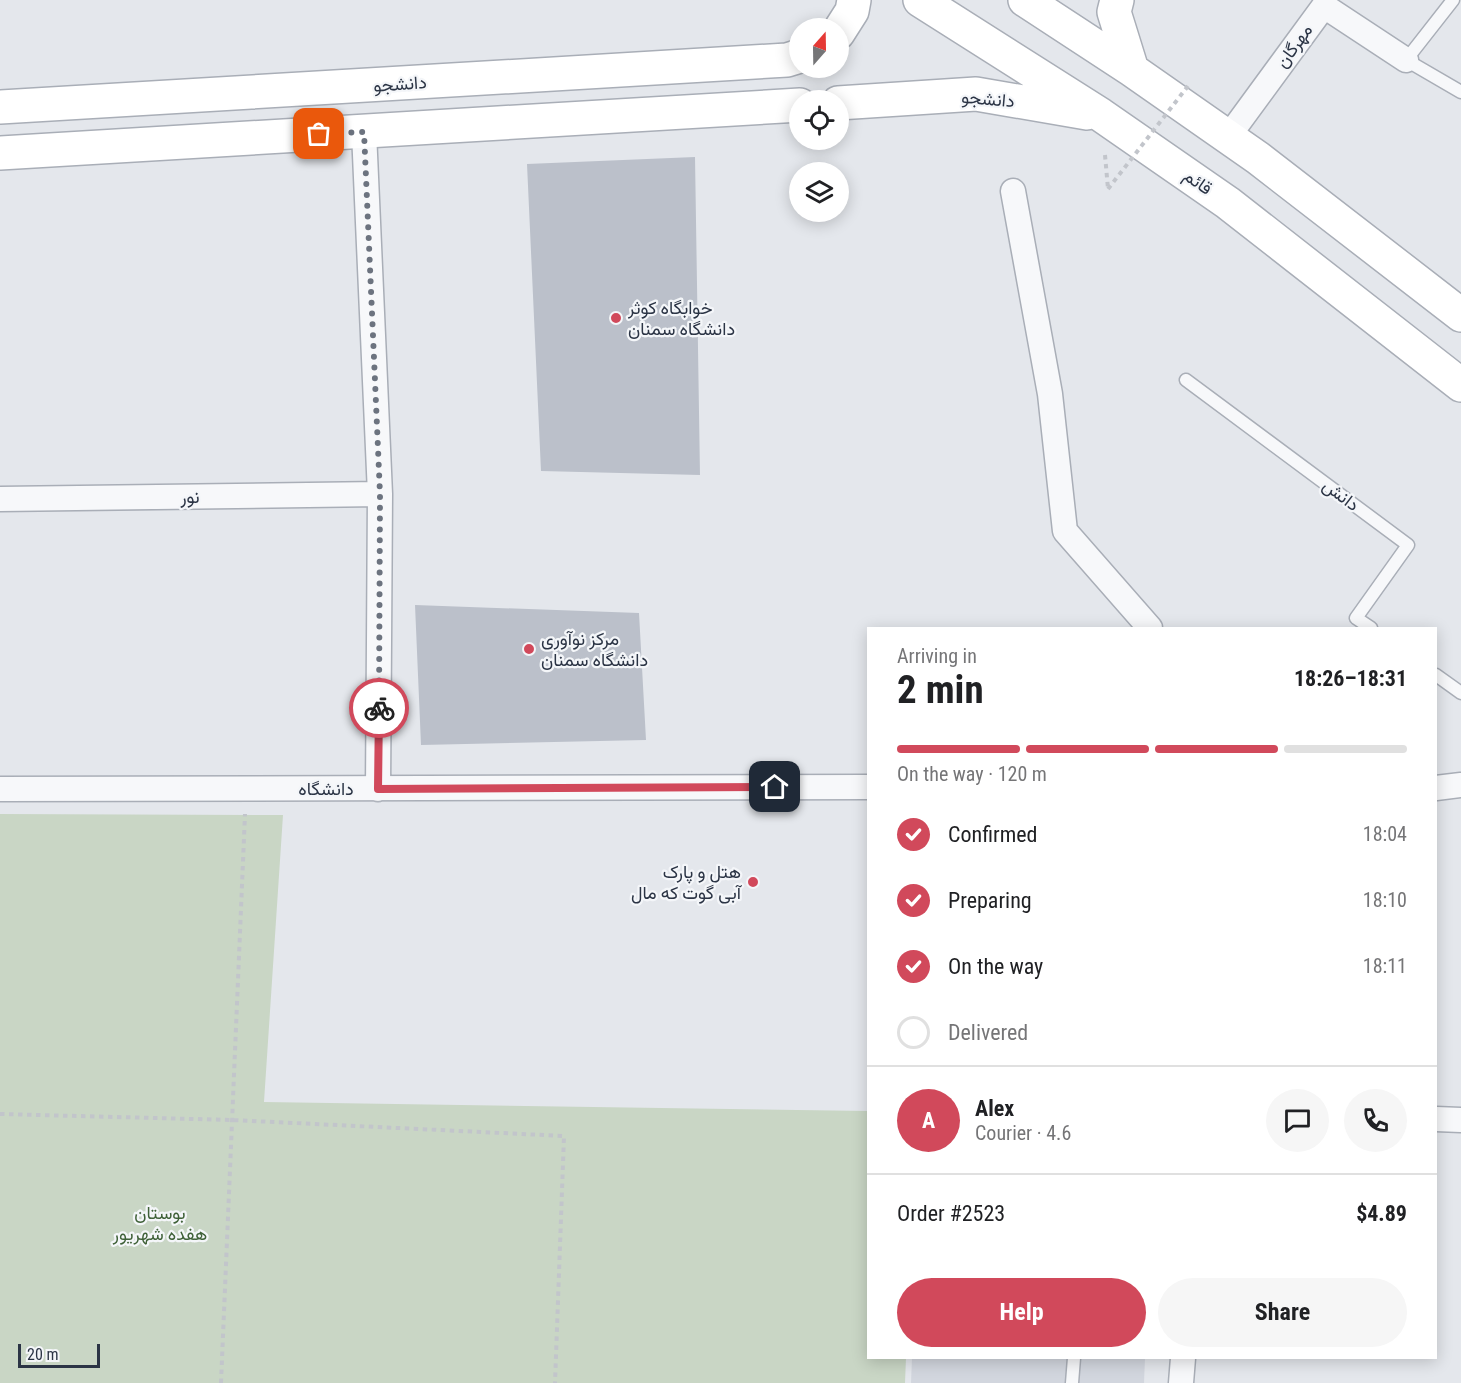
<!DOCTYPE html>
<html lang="en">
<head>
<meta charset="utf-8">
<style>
	:root { --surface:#fff; --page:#f6f6f6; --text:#202124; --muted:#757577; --line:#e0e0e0; --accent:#d1495b }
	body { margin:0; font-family:"Roboto Condensed",Vazirmatn,sans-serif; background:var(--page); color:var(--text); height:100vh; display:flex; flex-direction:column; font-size:22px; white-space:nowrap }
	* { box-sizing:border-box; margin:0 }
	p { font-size:20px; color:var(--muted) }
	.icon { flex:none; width:33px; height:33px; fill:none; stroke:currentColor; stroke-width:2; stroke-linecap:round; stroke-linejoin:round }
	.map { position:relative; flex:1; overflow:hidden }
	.panel { position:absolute; left:867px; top:627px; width:570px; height:732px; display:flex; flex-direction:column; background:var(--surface); border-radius:0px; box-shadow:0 3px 15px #0003 }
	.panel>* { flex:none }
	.needle { width:39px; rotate:20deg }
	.buttons { position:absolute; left:789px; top:18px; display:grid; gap:12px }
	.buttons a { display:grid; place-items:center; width:60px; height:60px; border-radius:50%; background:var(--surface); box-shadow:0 3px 15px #0003; font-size:30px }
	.scale { position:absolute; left:18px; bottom:15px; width:82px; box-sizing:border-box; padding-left:6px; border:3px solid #2b3445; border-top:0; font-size:16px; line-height:21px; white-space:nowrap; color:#2b3445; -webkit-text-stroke:4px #f4f6f9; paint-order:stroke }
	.pin { position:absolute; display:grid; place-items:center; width:51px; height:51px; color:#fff; margin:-26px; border-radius:12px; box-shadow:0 3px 9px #0006 }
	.courier { position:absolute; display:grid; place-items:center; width:60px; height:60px; margin:-30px; border:4px solid #d1495b; border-radius:50%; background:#fff; color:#222; box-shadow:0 2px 8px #0007 }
	.headline em { font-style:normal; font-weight:700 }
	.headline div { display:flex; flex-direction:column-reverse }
	.headline { display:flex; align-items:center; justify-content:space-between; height:102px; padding:0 30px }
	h1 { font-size:39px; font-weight:700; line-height:45px }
	.bar { display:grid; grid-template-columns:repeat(4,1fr); gap:9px 6px; align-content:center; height:72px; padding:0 30px }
	.bar i { height:8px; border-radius:4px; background:var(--line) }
	.bar .selected { background:var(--accent) }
	.bar p { grid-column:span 4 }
	.line { display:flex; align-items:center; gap:15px; padding:0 30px; border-top:2px solid var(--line) }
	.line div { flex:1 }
	.round { display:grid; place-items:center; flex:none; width:63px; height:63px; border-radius:32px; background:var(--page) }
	ol { padding:0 30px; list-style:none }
	li { display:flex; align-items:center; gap:18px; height:66px }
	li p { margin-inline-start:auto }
	li .icon { padding:6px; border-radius:50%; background:var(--accent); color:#fff; stroke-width:4 }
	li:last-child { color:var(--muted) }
	li i { width:33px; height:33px; border:3px solid var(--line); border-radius:50% }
	.button { display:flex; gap:12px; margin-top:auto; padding:12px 30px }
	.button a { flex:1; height:69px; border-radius:36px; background:var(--accent); color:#fff; font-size:24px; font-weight:700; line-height:69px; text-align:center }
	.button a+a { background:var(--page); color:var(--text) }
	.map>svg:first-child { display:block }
	.built { fill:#d2d6de }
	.green { fill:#c9d6c5 }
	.building { fill:#bbc0ca }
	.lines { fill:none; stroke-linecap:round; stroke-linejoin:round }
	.service-casing { stroke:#a9aeb7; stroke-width:15 }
	.minor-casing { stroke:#a9aeb7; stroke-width:27 }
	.secondary-casing { stroke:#a9aeb7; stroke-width:36 }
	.path { stroke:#c2c5cb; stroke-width:4; stroke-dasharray:4.5 4.5; stroke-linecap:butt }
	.service { stroke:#f7f8fa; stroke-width:12 }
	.minor { stroke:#f7f8fa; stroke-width:24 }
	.secondary { stroke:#fff; stroke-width:33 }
	.path-bridge { stroke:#c2c5cb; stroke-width:4; stroke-dasharray:4.5 4.5; stroke-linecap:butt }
	.done { stroke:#6c737f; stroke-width:6; stroke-dasharray:0 10.8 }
	.route { stroke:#d1495b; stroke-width:8 }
	.poi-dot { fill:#d1495b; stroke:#f4f6f9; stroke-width:2 }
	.labels { text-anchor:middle; stroke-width:4.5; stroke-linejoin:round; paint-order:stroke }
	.street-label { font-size:18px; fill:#2b3445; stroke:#f4f6f9 }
	.poi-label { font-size:18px; fill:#2b3445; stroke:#f4f6f9; text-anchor:start }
	.park-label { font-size:18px; fill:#3f6138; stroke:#f4f6f9 }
</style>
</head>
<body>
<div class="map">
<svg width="1461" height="1383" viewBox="0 0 1461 1383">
	<rect width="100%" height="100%" fill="#e4e7ec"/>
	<!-- built -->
	<path class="built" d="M912 1358H1145L1144 1383H911Z"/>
	<!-- green -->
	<path class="green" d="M0 814 283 815 264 1102 868 1111V1358H906L905 1383H0Z"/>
	<!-- building -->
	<path class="building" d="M695 157 700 475 541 471 527 164Z
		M415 605 639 613 646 740 421 745Z"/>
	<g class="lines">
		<!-- service casing -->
		<g class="service-casing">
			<path id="service" d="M1453 0 1406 60 1461 92
				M1186 380 1408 545 1356 618 1371 628
				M1436 675 1461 693
				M1072 1383 1074 1358"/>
		</g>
		<!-- minor casing -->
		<g class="minor-casing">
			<path id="minor" d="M364 132 380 494 378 789
				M1228 137 1324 6 1406 60
				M1013 191 1050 394 1065 531 1150 628
				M0 499 380 494
				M1436 788 1461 785
				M0 789 868 787
				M1436 1119 1461 1120
				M1181 1383 1183 1358"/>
		</g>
		<!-- secondary casing -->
		<g class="secondary-casing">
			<path id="secondary" d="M920 0 1101 115 1228 203 1461 385
				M1025 0 1132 70 1258 158 1461 315
				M1117 0 1114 12 1132 70
				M838 33 852 11 854 0
				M838 103 976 94 1087 113
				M0 107 787 60 800 56
				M0 153 800 105"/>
		</g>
		<!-- path -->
		<path class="path" d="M1105 155 1108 189
			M0 1114 232 1120 564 1136 555 1383
			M221 1383 245 814"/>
		<!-- service -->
		<use href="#service" class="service"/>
		<!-- minor -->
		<use href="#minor" class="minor"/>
		<!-- secondary -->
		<use href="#secondary" class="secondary"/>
		<!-- path-bridge -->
		<path class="path-bridge" d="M1108 189 1188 86"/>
	</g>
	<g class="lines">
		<!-- done -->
		<path class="done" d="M319 134 364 132 380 494 379 708"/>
		<!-- route -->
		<path class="route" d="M379 708 378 789 775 787"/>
	</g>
	<!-- markers -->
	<g class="poi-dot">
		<circle cx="616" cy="318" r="6"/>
		<circle cx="529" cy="649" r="6"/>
		<circle cx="753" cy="882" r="6"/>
	</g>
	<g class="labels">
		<!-- street labels -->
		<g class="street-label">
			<text transform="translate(1294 46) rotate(-54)" y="6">مهرگان</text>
			<text transform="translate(400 84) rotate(-4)" y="6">دانشجو</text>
			<text transform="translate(988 99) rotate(5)" y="6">دانشجو</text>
			<text transform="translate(1198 182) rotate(35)" y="6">قائم</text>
			<text transform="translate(1341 495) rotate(37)" y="6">دانش</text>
			<text transform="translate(190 497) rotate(-1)" y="6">نور</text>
			<text x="326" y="795">دانشگاه</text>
		</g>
		<!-- poi labels -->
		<g class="poi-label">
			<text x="628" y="314">خوابگاه کوثر<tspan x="628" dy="21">دانشگاه سمنان</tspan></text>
			<text x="541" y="645">مرکز نوآوری<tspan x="541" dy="21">دانشگاه سمنان</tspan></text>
			<text x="741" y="878" text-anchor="end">هتل و پارک<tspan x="741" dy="21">آبی گوت که مال</tspan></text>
		</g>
		<!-- park labels -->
		<g class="park-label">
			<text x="160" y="1219">بوستان<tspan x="160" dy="21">هفده شهریور</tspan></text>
		</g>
	</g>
</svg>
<div class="buttons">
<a><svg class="needle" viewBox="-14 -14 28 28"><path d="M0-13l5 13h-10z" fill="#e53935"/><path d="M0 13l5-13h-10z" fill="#757577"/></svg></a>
<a><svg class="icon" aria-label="locate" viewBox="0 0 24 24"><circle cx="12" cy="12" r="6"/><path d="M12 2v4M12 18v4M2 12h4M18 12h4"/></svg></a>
<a><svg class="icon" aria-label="layers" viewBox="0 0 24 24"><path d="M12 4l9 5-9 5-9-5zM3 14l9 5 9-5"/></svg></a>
</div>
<div class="scale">20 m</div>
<div class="pin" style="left:319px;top:134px;background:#ea580c"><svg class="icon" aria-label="bag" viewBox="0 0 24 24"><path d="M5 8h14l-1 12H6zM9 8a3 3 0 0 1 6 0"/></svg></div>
<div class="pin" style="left:775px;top:787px;background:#1f2937"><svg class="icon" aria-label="home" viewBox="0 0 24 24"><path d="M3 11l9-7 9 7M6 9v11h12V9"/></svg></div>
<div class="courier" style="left:379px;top:708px"><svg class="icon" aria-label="bike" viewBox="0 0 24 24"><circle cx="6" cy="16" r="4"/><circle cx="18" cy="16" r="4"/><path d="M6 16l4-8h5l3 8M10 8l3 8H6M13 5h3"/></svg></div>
<section class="panel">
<div class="headline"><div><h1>2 min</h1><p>Arriving in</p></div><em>18:26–18:31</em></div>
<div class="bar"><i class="selected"></i><i class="selected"></i><i class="selected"></i><i></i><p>On the way · 120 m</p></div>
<ol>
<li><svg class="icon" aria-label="check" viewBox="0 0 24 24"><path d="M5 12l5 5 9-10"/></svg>Confirmed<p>18:04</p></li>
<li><svg class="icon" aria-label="check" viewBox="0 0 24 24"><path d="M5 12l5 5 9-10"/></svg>Preparing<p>18:10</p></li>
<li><svg class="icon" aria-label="check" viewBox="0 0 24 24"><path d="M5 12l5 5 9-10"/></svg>On the way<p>18:11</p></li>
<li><i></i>Delivered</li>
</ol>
<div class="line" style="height:108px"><b class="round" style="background:var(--accent);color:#fff">A</b><div><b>Alex</b><p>Courier · 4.6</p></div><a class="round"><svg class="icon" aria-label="chat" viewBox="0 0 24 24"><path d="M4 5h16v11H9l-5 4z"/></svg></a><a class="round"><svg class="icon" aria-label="phone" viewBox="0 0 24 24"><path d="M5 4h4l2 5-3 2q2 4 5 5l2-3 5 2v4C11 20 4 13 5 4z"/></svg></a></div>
<div class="line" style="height:78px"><div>Order #2523</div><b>$4.89</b></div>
<div class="button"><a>Help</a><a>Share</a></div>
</section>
</div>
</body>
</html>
